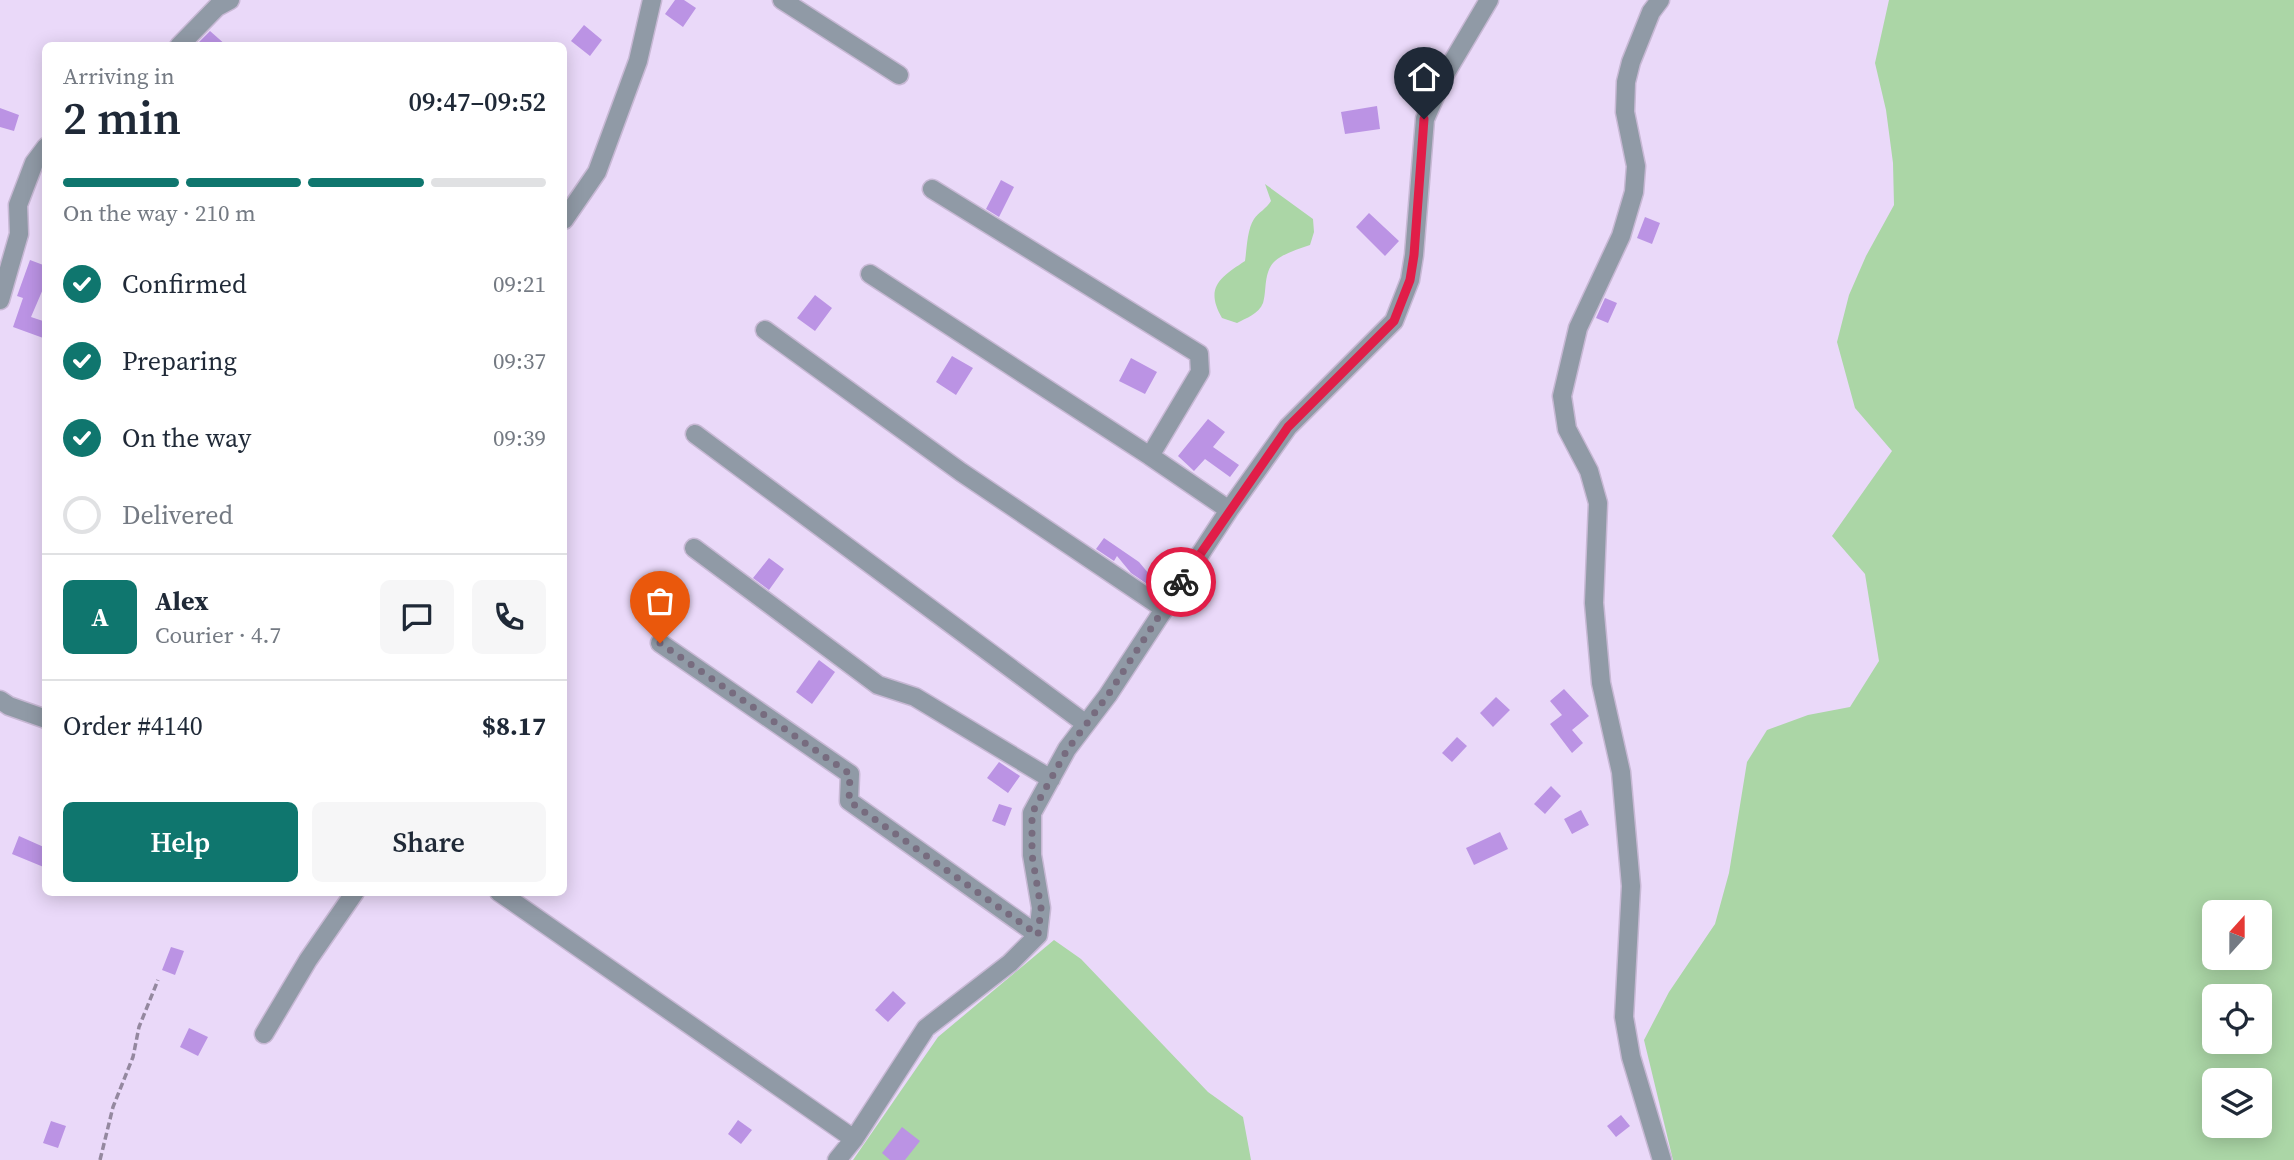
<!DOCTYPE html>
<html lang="en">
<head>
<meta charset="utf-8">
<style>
	:root { --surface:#fff; --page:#f6f6f7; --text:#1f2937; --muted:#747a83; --line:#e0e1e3; --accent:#0f766e }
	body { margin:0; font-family:"Source Serif 4",serif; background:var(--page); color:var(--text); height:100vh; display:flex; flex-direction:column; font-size:26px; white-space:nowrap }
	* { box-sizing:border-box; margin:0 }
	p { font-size:23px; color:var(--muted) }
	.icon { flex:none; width:38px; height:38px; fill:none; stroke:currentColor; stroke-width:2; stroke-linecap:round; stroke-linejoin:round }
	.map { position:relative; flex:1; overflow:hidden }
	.panel { position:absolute; left:42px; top:42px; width:525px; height:854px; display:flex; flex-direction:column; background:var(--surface); border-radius:10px; box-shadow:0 4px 18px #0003 }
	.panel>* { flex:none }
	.needle { width:46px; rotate:21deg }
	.buttons { position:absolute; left:2202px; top:900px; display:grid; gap:14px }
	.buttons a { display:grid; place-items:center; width:70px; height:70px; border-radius:10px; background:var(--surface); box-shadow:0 4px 18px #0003; font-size:35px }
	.pin { position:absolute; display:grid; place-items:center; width:60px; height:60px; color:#fff; margin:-72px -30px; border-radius:50% 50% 50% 0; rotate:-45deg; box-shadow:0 0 7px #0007 }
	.pin .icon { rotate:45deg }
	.courier { position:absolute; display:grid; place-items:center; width:70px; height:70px; margin:-35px; border:5px solid #e11d48; border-radius:50%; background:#fff; color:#222; box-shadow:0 2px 9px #0007 }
	.head em { font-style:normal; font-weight:600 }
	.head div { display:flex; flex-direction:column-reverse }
	.head { display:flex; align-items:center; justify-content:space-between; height:119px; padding:0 21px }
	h1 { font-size:46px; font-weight:600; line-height:52px }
	.bar { display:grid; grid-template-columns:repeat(4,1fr); gap:10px 7px; align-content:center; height:84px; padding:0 21px }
	.bar i { height:9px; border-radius:5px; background:var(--line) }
	.bar .on { background:var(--accent) }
	.bar p { grid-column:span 4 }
	.line { display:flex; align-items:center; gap:18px; padding:0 21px; border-top:2px solid var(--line) }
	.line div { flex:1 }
	.round { display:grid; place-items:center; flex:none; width:74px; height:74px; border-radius:10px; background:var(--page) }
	ol { padding:0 21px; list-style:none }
	li { display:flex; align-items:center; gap:21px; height:77px }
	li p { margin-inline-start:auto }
	li .icon { padding:7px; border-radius:50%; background:var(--accent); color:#fff; stroke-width:4 }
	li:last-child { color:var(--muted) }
	li i { width:38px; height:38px; border:4px solid var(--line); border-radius:50% }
	.button { display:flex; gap:14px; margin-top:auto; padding:14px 21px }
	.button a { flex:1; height:80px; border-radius:10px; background:var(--accent); color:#fff; font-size:28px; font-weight:600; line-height:80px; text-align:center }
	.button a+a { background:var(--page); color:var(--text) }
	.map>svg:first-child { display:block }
	.green { fill:#abd6a6; fill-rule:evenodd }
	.building { fill:#bb93e4 }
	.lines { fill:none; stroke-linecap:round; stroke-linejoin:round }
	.street-casing { stroke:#c7b8d4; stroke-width:21 }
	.path { stroke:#94889f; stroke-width:3.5; stroke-dasharray:7 3.5; stroke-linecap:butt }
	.street { stroke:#909aa6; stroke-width:18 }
	.done { stroke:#776c7f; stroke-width:7; stroke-dasharray:0 12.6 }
	.route { stroke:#e11d48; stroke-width:9 }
</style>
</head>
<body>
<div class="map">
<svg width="2294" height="1160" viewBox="0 0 2294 1160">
	<rect width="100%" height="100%" fill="#ead9f9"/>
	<!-- green -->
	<path class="green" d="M1889 0H2294V1160H1673L1644 1040 1669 992 1715 924 1729 873 1747 762 1767 730 1808 715 1850 707 1879 661 1865 574 1832 536 1892 451 1855 408 1837 342 1849 295 1866 256 1894 205 1893 163 1886 110 1875 63ZM2214 912H2259V957H2214ZM2214 996H2259V1041H2214ZM2214 1080H2259V1125H2214Z
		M1265 184 1313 219 1314 232 1310 245C1299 249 1284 253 1275 261 1263 272 1267 292 1263 303 1259 314 1246 318 1237 323L1222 318C1204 287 1221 277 1245 261 1247 248 1247 230 1254 219 1259 212 1266 209 1271 201Z
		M1054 940 1081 959 1208 1092 1243 1117 1251 1160H853L938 1037Z"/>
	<!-- building -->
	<path class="building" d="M675 0H684L696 8 683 27 665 14Z
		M584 25 602 40 590 56 571 41Z
		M210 31 227 46H195Z
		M1377 106 1380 129 1345 134 1341 112Z
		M0 108 19 115 14 131 0 127Z
		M1001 180 1014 187 999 217 986 209Z
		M1369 213 1399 241 1385 256 1356 227Z
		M1645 217 1660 223 1652 244 1637 238Z
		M30 260 46 266V282L31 317 46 322V339L13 327 23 298 17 296Z
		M815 295 832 308 815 331 797 318Z
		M1605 298 1617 303 1608 323 1596 318Z
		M952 356 973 368 956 395 936 382Z
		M1131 358 1157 372 1145 394 1119 381Z
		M1208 419 1225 432 1213 447 1239 465 1230 477 1205 459 1194 471 1178 456Z
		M1104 538 1139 562 1155 581 1150 586 1131 573 1117 556 1114 561 1096 549Z
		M769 558 784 569 769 590 753 578Z
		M819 660 835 672 812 704 796 692Z
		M1564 689 1589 716 1572 730 1583 743 1572 753 1550 724 1562 715 1550 701Z
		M1496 697 1510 710 1493 727 1480 713Z
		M1457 737 1467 746 1452 762 1442 753Z
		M999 762 1020 776 1008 793 987 778Z
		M1551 786 1561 796 1545 814 1534 804Z
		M999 804 1012 808 1005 826 992 821Z
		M1581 810 1589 825 1572 834 1564 819Z
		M1500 832 1508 849 1474 865 1466 848Z
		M19 836 46 848V868L12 854Z
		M171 947 184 951 175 975 162 970Z
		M893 991 906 1003 888 1022 875 1010Z
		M189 1028 208 1037 198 1056 180 1047Z
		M1621 1115 1630 1126 1616 1137 1607 1126Z
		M738 1120 752 1130 741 1144 728 1134Z
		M51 1121 66 1126 58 1148 43 1143Z
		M902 1127 920 1141 905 1160H890L882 1153Z"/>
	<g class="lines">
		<!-- street casing -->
		<g class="street-casing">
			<path id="street" d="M782 0 899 75
				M1660 0 1651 12 1631 62 1626 82 1625 112 1636 166 1634 192 1621 236 1578 328 1562 396 1567 429 1589 471 1598 503 1594 603 1601 683 1621 772 1631 886 1624 1017 1631 1057 1662 1160
				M179 46 217 7 230 0
				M932 189 1199 354 1200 372 1150 456
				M564 220 597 172 638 61 652 0
				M870 274 1150 456 1229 510
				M0 300 19 234 18 205 34 163 46 147
				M765 330 961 472 1163 608
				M695 434 1086 724
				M694 548 878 685 915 697 1051 779
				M660 643 850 774 849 801 1038 935
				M0 700 9 706 46 719
				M499 892 854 1139
				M264 1034 308 960 355 892
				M837 1160 854 1139 926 1028 1010 963 1038 935 1041 908 1032 855V813L1067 749 1108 695 1229 510 1288 427 1394 321 1410 280 1414 255 1425 119 1444 76 1489 0"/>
		</g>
		<!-- path -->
		<path class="path" d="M100 1160 113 1107 133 1057 139 1027 158 980"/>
		<!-- street -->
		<use href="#street" class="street"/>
	</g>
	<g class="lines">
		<!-- done -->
		<path class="done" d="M660 643 850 774 849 801 1038 935 1041 908 1032 855V813L1067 750 1108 695 1181 582"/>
		<!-- route -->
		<path class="route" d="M1181 582 1288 427 1394 321 1410 280 1414 255 1424 119"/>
	</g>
</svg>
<div class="buttons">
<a><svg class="needle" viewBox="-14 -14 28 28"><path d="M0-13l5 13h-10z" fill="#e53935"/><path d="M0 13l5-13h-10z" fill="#747a83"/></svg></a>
<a><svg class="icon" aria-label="locate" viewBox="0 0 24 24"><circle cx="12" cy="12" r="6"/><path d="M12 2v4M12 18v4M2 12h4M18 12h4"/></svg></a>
<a><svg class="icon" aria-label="layers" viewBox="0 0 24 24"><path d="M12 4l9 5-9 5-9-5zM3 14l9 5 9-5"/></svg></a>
</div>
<div class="pin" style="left:660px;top:643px;background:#ea580c"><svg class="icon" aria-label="bag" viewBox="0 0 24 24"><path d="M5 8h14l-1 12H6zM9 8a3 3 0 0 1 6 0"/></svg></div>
<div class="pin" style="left:1424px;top:119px;background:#1f2937"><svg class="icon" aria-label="home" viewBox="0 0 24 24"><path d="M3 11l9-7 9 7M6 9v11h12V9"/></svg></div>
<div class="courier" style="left:1181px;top:582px"><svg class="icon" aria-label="bike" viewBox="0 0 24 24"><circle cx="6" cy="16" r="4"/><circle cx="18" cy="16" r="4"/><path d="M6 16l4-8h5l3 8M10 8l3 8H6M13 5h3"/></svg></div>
<section class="panel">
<div class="head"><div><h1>2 min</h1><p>Arriving in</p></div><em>09:47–09:52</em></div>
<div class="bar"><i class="on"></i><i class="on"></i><i class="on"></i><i></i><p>On the way · 210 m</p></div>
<ol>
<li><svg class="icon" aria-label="check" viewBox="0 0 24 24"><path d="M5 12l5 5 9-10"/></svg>Confirmed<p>09:21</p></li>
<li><svg class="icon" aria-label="check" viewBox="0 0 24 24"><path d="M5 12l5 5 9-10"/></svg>Preparing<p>09:37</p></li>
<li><svg class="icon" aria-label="check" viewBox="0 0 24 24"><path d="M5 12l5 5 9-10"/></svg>On the way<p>09:39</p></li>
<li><i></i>Delivered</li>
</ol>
<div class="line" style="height:126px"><b class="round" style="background:var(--accent);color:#fff">A</b><div><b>Alex</b><p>Courier · 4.7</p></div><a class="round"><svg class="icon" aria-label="chat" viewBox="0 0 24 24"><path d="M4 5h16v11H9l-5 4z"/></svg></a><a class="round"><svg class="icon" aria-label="phone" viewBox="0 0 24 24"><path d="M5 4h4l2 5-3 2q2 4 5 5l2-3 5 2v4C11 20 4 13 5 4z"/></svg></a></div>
<div class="line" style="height:91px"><div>Order #4140</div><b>$8.17</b></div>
<div class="button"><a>Help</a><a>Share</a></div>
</section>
</div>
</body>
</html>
